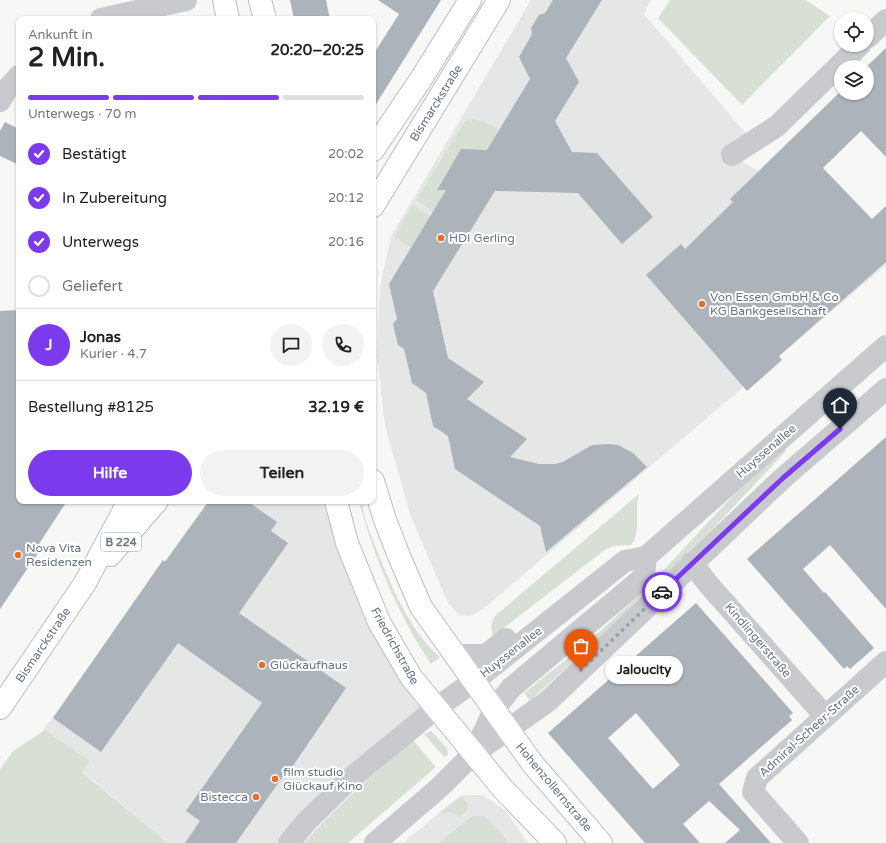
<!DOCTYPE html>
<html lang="de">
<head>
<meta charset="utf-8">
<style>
	:root { --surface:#fff; --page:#f2f2f2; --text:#222; --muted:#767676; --line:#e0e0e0; --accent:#7c3aed }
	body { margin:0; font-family:"Varela Round",sans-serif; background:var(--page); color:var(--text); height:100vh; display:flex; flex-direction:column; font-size:15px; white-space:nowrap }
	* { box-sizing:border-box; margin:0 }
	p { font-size:13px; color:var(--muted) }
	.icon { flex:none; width:22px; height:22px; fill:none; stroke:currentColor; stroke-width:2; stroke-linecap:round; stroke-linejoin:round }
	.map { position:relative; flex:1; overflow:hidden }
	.details { position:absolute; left:16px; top:16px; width:360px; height:488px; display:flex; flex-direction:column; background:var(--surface); border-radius:8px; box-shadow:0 1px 3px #0004 }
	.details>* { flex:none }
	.tools { position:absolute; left:834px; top:12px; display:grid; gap:8px }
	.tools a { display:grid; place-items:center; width:40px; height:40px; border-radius:50%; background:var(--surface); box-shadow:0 1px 3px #0004; font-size:20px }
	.pin { position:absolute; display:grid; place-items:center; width:34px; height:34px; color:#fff; margin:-41px -17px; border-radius:50% 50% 50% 0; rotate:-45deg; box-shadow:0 0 4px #0007 }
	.pin .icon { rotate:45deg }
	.courier { position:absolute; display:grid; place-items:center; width:40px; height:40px; margin:-20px; border:3px solid #7c3aed; border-radius:50%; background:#fff; color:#222; box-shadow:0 1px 5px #0007 }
	.bubble { position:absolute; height:28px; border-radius:14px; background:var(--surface); box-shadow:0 1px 3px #0004; font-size:13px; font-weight:800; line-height:28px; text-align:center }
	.headline em { font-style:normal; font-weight:800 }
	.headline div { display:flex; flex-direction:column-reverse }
	.headline { display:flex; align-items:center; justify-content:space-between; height:68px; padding:0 12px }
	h1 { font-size:26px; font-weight:800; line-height:30px }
	.bar { display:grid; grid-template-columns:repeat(4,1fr); gap:6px 4px; align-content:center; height:48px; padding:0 12px }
	.bar i { height:5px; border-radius:3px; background:var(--line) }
	.bar .selected { background:var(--accent) }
	.bar p { grid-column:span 4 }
	.line { display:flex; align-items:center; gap:10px; padding:0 12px; border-top:1px solid var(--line) }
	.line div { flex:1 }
	.round { display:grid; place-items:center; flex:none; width:42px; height:42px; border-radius:21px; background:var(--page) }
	ol { padding:0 12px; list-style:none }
	li { display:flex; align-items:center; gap:12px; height:44px }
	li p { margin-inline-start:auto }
	li .icon { padding:4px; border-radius:50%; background:var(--accent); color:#fff; stroke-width:4 }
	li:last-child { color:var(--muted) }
	li i { width:22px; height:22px; border:2px solid var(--line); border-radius:50% }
	.action { display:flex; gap:8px; margin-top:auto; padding:8px 12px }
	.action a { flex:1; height:46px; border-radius:24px; background:var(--accent); color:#fff; font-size:16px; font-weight:800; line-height:46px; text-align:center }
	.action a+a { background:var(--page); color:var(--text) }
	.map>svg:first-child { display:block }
	.built { fill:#e5e7e6 }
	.green { fill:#d8e0d6 }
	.building { fill:#acb3ba; fill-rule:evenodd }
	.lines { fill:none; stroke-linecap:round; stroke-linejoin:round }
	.secondary-casing { stroke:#babdc3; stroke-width:24 }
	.primary-casing { stroke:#babdc2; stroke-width:24 }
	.minor { stroke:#c8cace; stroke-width:22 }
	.tertiary { stroke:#c8cace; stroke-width:22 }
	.secondary { stroke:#fff; stroke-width:22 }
	.primary { stroke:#fff; stroke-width:22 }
	.done { stroke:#99a2ae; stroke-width:4; stroke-dasharray:0 7.2 }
	.route { stroke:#7c3aed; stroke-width:5 }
	.poi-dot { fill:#e96d23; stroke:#fff; stroke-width:1.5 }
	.labels { text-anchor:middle; stroke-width:4; stroke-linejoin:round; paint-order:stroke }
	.shield { fill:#fff; stroke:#949eab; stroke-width:1 }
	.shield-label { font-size:11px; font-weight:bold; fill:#667487 }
	.street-label { font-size:12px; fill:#667487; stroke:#fff }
	.poi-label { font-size:12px; fill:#667487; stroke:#fff; text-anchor:start }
</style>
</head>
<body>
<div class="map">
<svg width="886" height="843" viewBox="0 0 886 843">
	<rect width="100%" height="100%" fill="#f7f8f5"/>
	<!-- built -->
	<path class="built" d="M531 0H651L644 14 750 138 734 157 886 245V265L482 610 470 616 459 615 448 603 411 517 385 426 377 356 380 287 391 236Z
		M208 501H329L431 708 280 843H168L82 771 90 761 44 729Z
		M462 795H483L505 810 528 843H403L440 812Z"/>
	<!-- green -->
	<path class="green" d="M670 0H806L830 16 742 105 658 18Z
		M473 119 485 122 499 130 487 150 461 149 437 189 446 190 433 211 416 200 465 121Z
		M412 205 430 216 411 247 394 237Z
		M784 448 786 451 707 535 616 622 530 701 524 693 588 642 641 594 743 485Z
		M639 494C634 511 642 532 631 545L614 546 606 549 493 636C490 627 491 622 496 615Z
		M360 505H363C363 518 370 531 374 543 389 581 409 631 440 657L431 664C399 616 375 560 360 505Z
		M44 729 90 761 82 772 168 843H0V769L13 751 42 732Z
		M431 731 447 748 448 754 445 758 424 734Z
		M413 740 436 767 348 843H304C337 805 375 773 413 740Z
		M461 796 469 805 468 809 459 817 454 813 440 812Z
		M472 816H484L498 829 508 843H439Z"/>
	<!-- building -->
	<path class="building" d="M290 0H326L330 19H294Z
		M378 0H441L373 109V55L399 14Z
		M553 0H602L566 58 579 82 555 121 572 152 597 153 653 217 622 244 578 193 495 191 433 291 448 358 484 382 467 399 527 439 510 457 539 464H555L563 462 592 445 609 444 618 445 633 453 647 467 546 552 540 526 455 469 448 436 433 426 426 393 412 383 404 349 398 345 393 324 397 319 389 284 446 190H437L461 149 487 150 530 79 519 57 532 34 531 28 539 15 545 13Z
		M886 48V157L861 131 823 168 872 219 886 206V262L779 356 782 360 747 391 646 275 681 244 685 249 733 202 730 199 841 91V93H867L866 67Z
		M5 122 19 129V165L0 156V131Z
		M19 310V501H67L35 550 38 553 0 609V311Z
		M886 437V609L830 545 803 569 824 593 825 592 874 648 850 669 847 666 844 669 747 559Z
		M209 501H247L277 522 271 531 288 543 239 613 346 688 288 773 286 772 236 843H185L200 821 186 811 262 703 178 643 101 752 53 718 163 560 165 562Z
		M696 603 793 713 789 716 792 720 719 784 771 843H725L740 830 709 801 683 824 700 843H645L548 733ZM636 713 680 765 653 789 608 738Z"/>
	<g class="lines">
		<!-- secondary casing -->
		<g class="secondary-casing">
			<path id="secondary" d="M373 150 421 79 470 0
				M373 206 499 0
				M373 481 385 520 399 556 421 607 532 763 601 843
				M336 501 347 543 379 622 411 677 503 789 555 843"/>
		</g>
		<!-- primary casing -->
		<g class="primary-casing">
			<path id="primary" d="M224 0 228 19
				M260 0 265 19
				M110 555 157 501
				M0 708 85 583 129 501"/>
		</g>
		<!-- minor -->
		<path class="minor" d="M101 19 186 0
			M867 38 886 20
			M0 101 8 88 19 76
			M732 155 777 126 860 45
			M692 563 709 585 825 716
			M798 843 753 792 757 778 886 662"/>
		<!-- tertiary -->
		<path class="tertiary" d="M455 655H486L506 639
			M474 753 494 710 511 688 644 577 646 557
			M289 843 306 822 350 779 435 709 474 681 625 561 646 557 886 346
			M375 843 440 787 473 754 547 702 783 478 886 389"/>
		<!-- secondary -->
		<use href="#secondary" class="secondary"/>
		<!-- primary -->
		<use href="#primary" class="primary"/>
	</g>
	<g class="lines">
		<!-- done -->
		<path class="done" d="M581 670 662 592"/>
		<!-- route -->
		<path class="route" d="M662 592 783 478 840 429"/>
	</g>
	<!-- markers -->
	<g class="poi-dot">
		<circle cx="441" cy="238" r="4"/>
		<circle cx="702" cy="304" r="4"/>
		<circle cx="18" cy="555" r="4"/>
		<circle cx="262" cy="665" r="4"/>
		<circle cx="275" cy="779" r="4"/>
		<circle cx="256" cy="797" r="4"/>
	</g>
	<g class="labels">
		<!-- shield labels -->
		<rect class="shield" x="101" y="533" width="40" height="18" rx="3"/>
		<g class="shield-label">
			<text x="121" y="546">B 224</text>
		</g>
		<!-- street labels -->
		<g class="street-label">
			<text transform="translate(436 103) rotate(-58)" y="4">Bismarckstraße</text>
			<text transform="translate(766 451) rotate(-41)" y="4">Huyssenallee</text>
			<text transform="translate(758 640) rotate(49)" y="4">Kindlingerstraße</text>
			<text transform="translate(43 645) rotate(-56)" y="4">Bismarckstraße</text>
			<text transform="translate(395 646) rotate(61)" y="4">Friedrichstraße</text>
			<text transform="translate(511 652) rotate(-38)" y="4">Huyssenallee</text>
			<text transform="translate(809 731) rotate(-42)" y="4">Admiral-Scheer-Straße</text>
			<text transform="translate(554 787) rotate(50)" y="4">Hohenzollernstraße</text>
		</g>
		<!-- poi labels -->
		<g class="poi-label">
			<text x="449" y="242">HDI Gerling</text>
			<text x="710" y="301">Von Essen GmbH &amp; Co<tspan x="710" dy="14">KG Bankgesellschaft</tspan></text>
			<text x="26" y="552">Nova Vita<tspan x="26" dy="14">Residenzen</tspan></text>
			<text x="270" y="669">Glückaufhaus</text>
			<text x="283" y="776">film studio<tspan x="283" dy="14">Glückauf Kino</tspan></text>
			<text x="248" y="801" text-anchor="end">Bistecca</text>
		</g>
	</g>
</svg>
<div class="tools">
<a><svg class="icon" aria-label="locate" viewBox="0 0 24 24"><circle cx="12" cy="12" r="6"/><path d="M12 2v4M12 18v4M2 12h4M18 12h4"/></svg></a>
<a><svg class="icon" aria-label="layers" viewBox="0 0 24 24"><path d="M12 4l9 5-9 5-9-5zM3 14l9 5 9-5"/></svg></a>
</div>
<div class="pin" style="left:581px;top:670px;background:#ea580c"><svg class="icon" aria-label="bag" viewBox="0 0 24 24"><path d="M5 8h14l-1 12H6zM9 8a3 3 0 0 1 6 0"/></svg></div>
<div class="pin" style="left:840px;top:429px;background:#1f2937"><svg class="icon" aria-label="home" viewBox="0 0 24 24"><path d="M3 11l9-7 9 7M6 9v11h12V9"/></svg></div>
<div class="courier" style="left:662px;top:592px"><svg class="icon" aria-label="car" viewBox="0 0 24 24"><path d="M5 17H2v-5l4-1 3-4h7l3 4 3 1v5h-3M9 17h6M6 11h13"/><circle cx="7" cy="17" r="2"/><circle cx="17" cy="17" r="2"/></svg></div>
<div class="bubble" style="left:605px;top:656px;width:78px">Jaloucity</div>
<section class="details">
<div class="headline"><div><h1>2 Min.</h1><p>Ankunft in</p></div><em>20:20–20:25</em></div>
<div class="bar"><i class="selected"></i><i class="selected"></i><i class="selected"></i><i></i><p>Unterwegs · 70 m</p></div>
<ol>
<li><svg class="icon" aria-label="check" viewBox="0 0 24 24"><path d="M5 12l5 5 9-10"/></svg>Bestätigt<p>20:02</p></li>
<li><svg class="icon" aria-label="check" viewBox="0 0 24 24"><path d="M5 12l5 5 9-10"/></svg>In Zubereitung<p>20:12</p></li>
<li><svg class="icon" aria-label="check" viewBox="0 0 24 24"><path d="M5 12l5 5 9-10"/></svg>Unterwegs<p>20:16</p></li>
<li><i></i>Geliefert</li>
</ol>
<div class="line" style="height:72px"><b class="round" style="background:var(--accent);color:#fff">J</b><div><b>Jonas</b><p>Kurier · 4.7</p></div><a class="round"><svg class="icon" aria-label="chat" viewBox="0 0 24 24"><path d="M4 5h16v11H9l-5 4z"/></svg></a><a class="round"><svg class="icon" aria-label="phone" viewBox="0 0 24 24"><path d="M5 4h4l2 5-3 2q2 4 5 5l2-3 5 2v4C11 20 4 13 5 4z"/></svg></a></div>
<div class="line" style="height:52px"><div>Bestellung #8125</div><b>32.19 €</b></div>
<div class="action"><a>Hilfe</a><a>Teilen</a></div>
</section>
</div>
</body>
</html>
